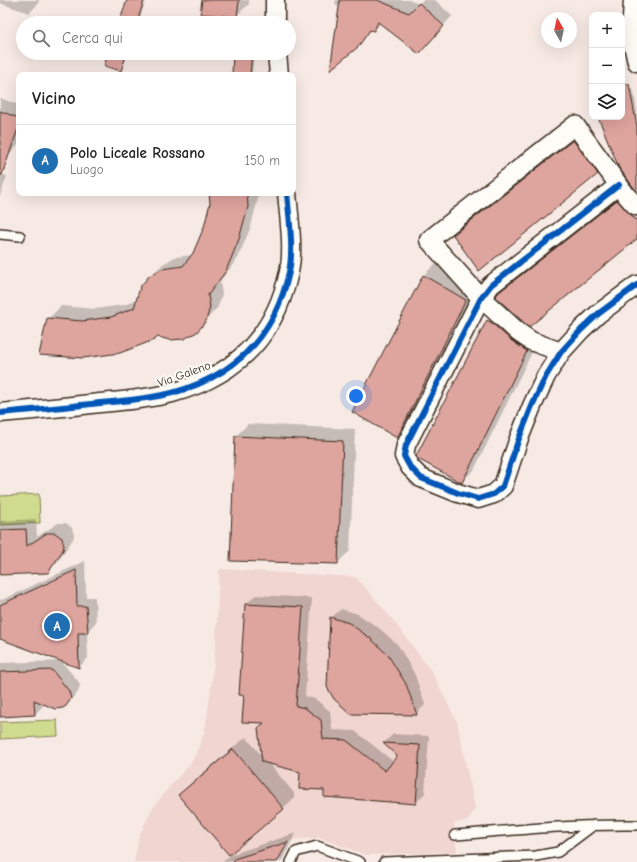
<!DOCTYPE html>
<html lang="it">
<meta charset="utf-8">
<style>
body{margin:0;font-family:"Comic Neue",sans-serif;background:#f6f6f6;color:#222}
.controls{position:absolute;right:12px;top:12px;display:grid;overflow:hidden;border-radius:8px;box-shadow:0 4px 16px #0002}
.controls button{width:36px;height:36px;display:grid;place-items:center;padding:0;border:0;border-bottom:1px solid #e0e0e0;background:#fff;color:#222;font:20px sans-serif}
.compass{position:absolute;left:541px;top:12px;width:36px;height:36px;border-radius:50%;background:#fff;box-shadow:0 4px 16px #0002;rotate:351deg}
.you{position:absolute;left:356px;top:396px;width:14px;height:14px;margin:-10px;border:3px solid #fff;border-radius:50%;background:#1a73e8;box-shadow:0 0 0 6px #1a73e833}
.badge{display:grid;place-items:center;width:26px;height:26px;border-radius:50%;background:#1f6fb2;color:#fff;font-size:13px;font-weight:700}
.pin{position:absolute;translate:-50% -50%;border:2px solid #fff;box-shadow:0 1px 4px #0006}
.list{margin:0;padding:0;list-style:none}
h2{display:flex;justify-content:space-between;align-items:center;height:52px;margin:0;padding:0 16px;font-size:17px}
h2 small{font-size:13px;font-weight:400;color:#767676}
.list li{display:grid;grid-template-columns:26px 1fr auto;gap:12px;align-items:center;box-sizing:border-box;height:72px;padding:0 16px;border-top:1px solid #e0e0e0}
.list b{display:block;font-size:15px;white-space:nowrap}
.list p{margin:0;font-size:13px;white-space:nowrap;color:#767676}
.list em{font-size:13px;font-style:normal;color:#767676}
.icon{flex:none;width:22px;height:22px;fill:none;stroke:currentColor;stroke-width:2;stroke-linecap:round;stroke-linejoin:round}
.map{position:relative;flex:none;width:637px;height:862px;overflow:hidden}
.search{position:absolute;background:#fff;box-shadow:0 4px 16px #0002;left:16px;top:16px;width:280px;height:44px;display:flex;align-items:center;gap:10px;box-sizing:border-box;padding:0 14px;border-radius:22px;color:#767676;font-size:15px}
.panel{position:absolute;background:#fff;box-shadow:0 4px 16px #0002;left:16px;top:72px;width:280px;height:124px;border-radius:8px}
.map>svg:first-child{display:block}
.built{fill:#f0d5d0}
.green{fill:#cfdb8e;stroke:#858256}
.shadow{fill:#0003}
.building{fill:#dea49e;stroke:#3b2a1e}
.lines{fill:none;stroke-linecap:round;stroke-linejoin:round}
.service-casing{stroke:#3b2a1e;stroke-width:12}
.minor-casing{stroke:#3b2a1e;stroke-width:21}
.service{stroke:#fdfcf7;stroke-width:9}
.minor{stroke:#fdfcf7;stroke-width:18}
.cycleway-casing{stroke:#fdfcf7;stroke-width:8}
.cycleway{stroke:#0057b8;stroke-width:6}
.labels{text-anchor:middle;dominant-baseline:central;stroke-width:4;stroke-linejoin:round;paint-order:stroke}
.street-label{font-size:12px;fill:#3b2a1e;stroke:#fdfcf7}
</style>
<div class="map">
<svg width="637" height="862" viewBox="0 0 637 862">
<rect width="100%" height="100%" fill="#f7eae5"/>
<filter id="ink" filterUnits="userSpaceOnUse"><feTurbulence type="fractalNoise" baseFrequency=".025" numOctaves="2"/><feDisplacementMap in="SourceGraphic" scale="8" xChannelSelector="R" yChannelSelector="G"/><feConvolveMatrix kernelMatrix="1 2 1 2 8 2 1 2 1" color-interpolation-filters="sRGB"/></filter>
<g filter="url(#ink)">
<!-- built -->
<path class="built" d="M219,569L356,577L392,619L432,672L457,722L475,808L468,821L454,823L457,852L366,855L320,838L297,839L225,862H134L139,836L152,809L168,788L191,763L199,747L205,730L210,695L216,643Z"/>
<!-- green -->
<path class="green" d="M39,494L40,523L0,525V496Z
M57,720L58,736L0,739V722Z"/>
<!-- shadow -->
<path class="shadow" d="M0,0H39L38,4L29,13L0,3Z
M128,0H146L138,23H120Z
M203,0H249V4L236,16Z
M336,0H409L419,4L423,0H435L452,16L428,43L381,23L374,30L372,29L357,46L340,7L335,4Z
M110,53H128L123,67L120,70Z
M234,53H254L252,75H233Z
M633,88L637,111V190L600,117H622V89Z
M0,98L19,105V142L18,145L9,155L0,152Z
M586,129L610,161L597,174L454,235L466,222Z
M0,174L7,176L0,197Z
M629,189L637,197V238L499,294L511,281Z
M210,193L259,194L251,226L238,258L220,281L222,294L218,307L196,331L158,336L48,319L61,306L95,309L124,305L138,299L150,276L163,264L175,257L193,255L205,227L211,204Z
M436,263L478,287L410,425L397,437L353,412L424,275Z
M500,308L539,338L474,470L461,482L417,456L488,321Z
M248,424L355,429L350,551L337,563L236,436Z
M36,519L37,537L58,523H66L72,528L74,535L73,539L58,561L47,572L0,574V521Z
M85,561L86,597H95L96,622L87,632L88,658L79,667L61,661L78,681L80,685L78,692L69,702L44,703V705L35,714L0,716V663L61,661L0,638V599L2,600Z
M256,595L312,598L305,696L315,699L330,711L332,730L355,731L394,762L399,756L384,743L393,734L429,736L425,793L416,803L326,789L301,771L268,762L294,793V798L281,810L179,795L191,783L246,737L262,756L265,722L245,694L246,604Z
M341,609L358,614L379,628L398,645L415,675L425,705L416,714L331,618Z
M296,833L281,862H223L230,855Z"/>
<!-- building -->
<path class="building" d="M127,0H144L137,23H119Z
M202,0H239L237,17L200,14Z
M340,0H377L409,13L419,3L444,26L419,54L378,22L374,31L370,30L358,47L330,70Z
M108,53H127L121,71L104,66Z
M233,53H252L250,75H232Z
M622,84H629L637,127V192L619,168L598,117H622Z
M0,111L19,118V126L2,175H0Z
M573,140L598,174L479,271L453,235Z
M209,193H247L248,207L239,239L226,271L208,295L210,307L206,321L197,332L184,339L170,340L158,337L154,340L120,353L83,358L39,355L47,318L82,321L111,317L134,308L140,287L149,276L162,269L183,266L193,253L204,227L210,203Z
M617,200L637,221V239L529,327L501,302L496,296L498,293Z
M423,275L466,300L397,438L352,412Z
M487,320L493,324L512,341L527,351L462,483L418,459L416,456Z
M235,436L343,441L338,564L230,561Z
M26,529L27,546L47,533H55L62,538L64,546L63,550L48,573L0,575V530Z
M76,570L77,606H86L88,633H78L79,668L0,639V605Z
M245,604L303,607L296,706L305,708L321,720L323,739L346,740L385,771L397,756L383,743L420,745L416,804L324,797V790L299,789L300,772L262,762L258,728L264,723L242,722L244,695H239Z
M330,617L349,623L370,638L388,655L406,684L417,715L351,714L334,699L327,687Z
M52,670L69,691L71,699L66,706L63,708L55,709L34,700L35,715L0,717V672Z
M233,749L284,809L229,855L178,795Z
M288,842L277,862H234V859Z"/>
<g class="lines">
<!-- service casing -->
<g class="service-casing">
<path id="service" d="M0,234L20,236
M455,835C516,830 576,824 637,825
M291,862L296,852L317,846L360,862
M384,862L536,856L558,852L594,825"/>
</g>
<!-- minor casing -->
<g class="minor-casing">
<path id="minor" d="M275,0V23
M633,0L631,37L637,62
M277,53L279,75
M619,185L491,285L481,298L406,445L404,456L410,467L421,478L458,493L478,499L494,494L503,486L518,441L532,406L546,376L561,352L581,330L598,314L637,285
M561,352L531,341L518,332L481,298L429,240L575,125L626,195L635,205L637,206
M0,413C33,410 66,407 100,403C124,401 148,399 172,393C235,376 275,336 289,272C294,249 289,217 287,193"/>
</g>
<!-- service -->
<use href="#service" class="service"/>
<!-- minor -->
<use href="#minor" class="minor"/>
<!-- cycleway casing -->
<g class="cycleway-casing">
<path id="cycleway" d="M619,185L491,285L481,298L406,445L404,456L410,467L421,478L458,493L478,499L494,494L503,486L518,441L532,406L546,376L561,352L581,330L598,314L637,285
M0,413C33,410 66,407 100,403C124,401 148,399 172,393C235,376 275,336 289,272C294,249 289,217 287,193"/>
</g>
<!-- cycleway -->
<use href="#cycleway" class="cycleway"/>
</g>
</g>
<g class="labels">
<!-- street labels -->
<g class="street-label">
<text transform="translate(184 374) rotate(-20)">Via Galeno</text>
</g>
</g>
</svg>
<div class="controls">
<button>+</button>
<button>−</button>
<button><svg class="icon" aria-label="layers" viewBox="0 0 24 24"><path d="M12 4l9 5-9 5-9-5zM3 14l9 5 9-5"/></svg></button>
</div>
<svg class="compass" viewBox="-18 -18 36 36"><path d="M0-13l5 13h-10z" fill="#e53935"/><path d="M0 13l5-13h-10z" fill="#767676"/></svg>
<div class="you"></div>
<div class="pin badge" style="left:57px;top:626px">A</div>
<div class="search"><svg class="icon" aria-label="search" viewBox="0 0 24 24"><circle cx="10" cy="10" r="6"/><path d="M15 15l6 6"/></svg>Cerca qui</div>
<section class="panel">
<h2>Vicino<small></small></h2>
<ul class="list">
<li><span class="badge">A</span><div><b>Polo Liceale Rossano</b><p>Luogo</p></div><em>150 m</em></li>
</ul>
</section>
</div>
